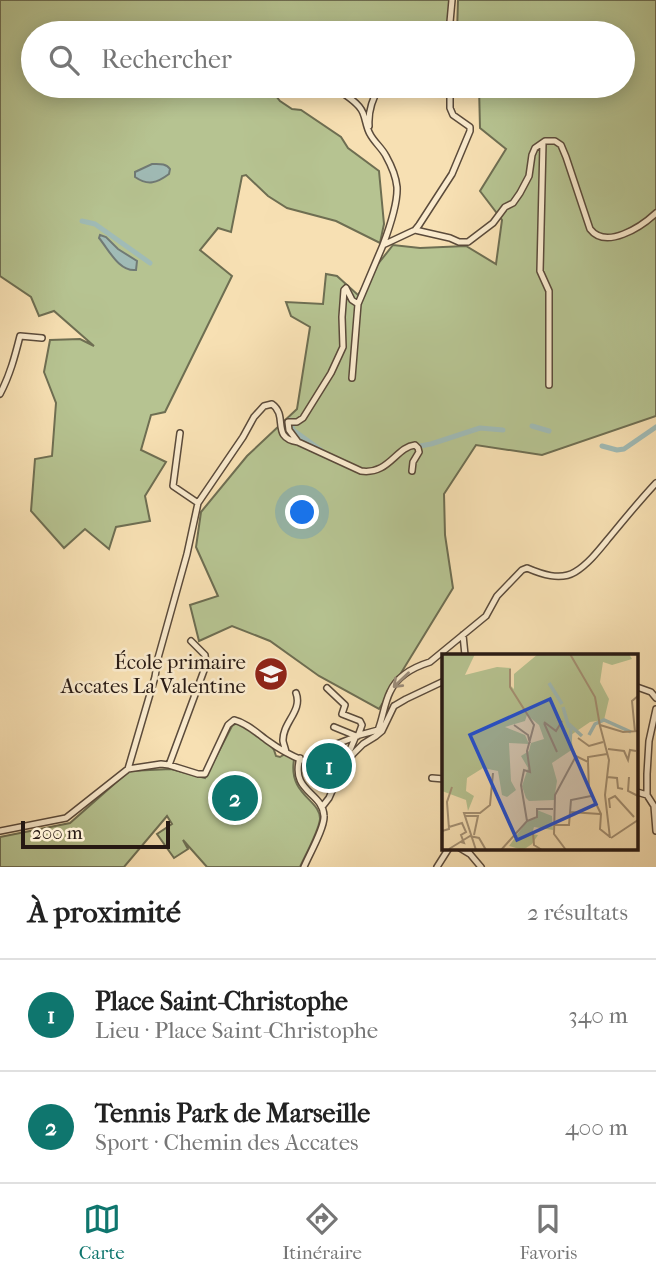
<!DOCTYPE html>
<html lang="fr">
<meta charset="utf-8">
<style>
body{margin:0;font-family:"IM FELL French Canon",serif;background:#f2f2f2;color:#222}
.scale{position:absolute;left:21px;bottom:18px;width:149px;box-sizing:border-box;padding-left:7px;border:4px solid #271913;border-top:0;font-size:19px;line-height:24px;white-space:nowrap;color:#271913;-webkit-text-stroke:5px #faebce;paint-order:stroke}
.you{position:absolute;left:303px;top:513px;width:24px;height:24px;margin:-18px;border:5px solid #fff;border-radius:50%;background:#1a73e8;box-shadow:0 0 0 10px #1a73e833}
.badge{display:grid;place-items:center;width:46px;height:46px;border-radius:50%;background:#0f766e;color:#fff;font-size:23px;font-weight:700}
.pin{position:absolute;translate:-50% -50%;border:4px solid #fff;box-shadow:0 2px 7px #0006}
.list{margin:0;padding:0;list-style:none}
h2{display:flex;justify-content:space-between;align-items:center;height:91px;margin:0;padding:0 28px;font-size:30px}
h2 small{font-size:23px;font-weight:400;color:#767676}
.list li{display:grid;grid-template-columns:46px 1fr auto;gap:21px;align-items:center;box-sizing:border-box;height:112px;padding:0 28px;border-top:2px solid #e0e0e0}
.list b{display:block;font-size:26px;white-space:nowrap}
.list p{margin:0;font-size:23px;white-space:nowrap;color:#767676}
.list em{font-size:23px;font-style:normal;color:#767676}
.icon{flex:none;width:38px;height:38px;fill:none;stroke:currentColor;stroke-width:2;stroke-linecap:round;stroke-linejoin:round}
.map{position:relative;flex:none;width:656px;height:867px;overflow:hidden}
.search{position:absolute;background:#fff;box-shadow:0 4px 18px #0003;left:21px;right:21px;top:21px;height:77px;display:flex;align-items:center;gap:18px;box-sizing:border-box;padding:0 24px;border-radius:38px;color:#767676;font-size:26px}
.sheet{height:315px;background:#fff}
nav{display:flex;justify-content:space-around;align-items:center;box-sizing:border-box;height:98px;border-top:2px solid #e0e0e0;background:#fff;font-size:19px;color:#767676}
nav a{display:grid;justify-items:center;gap:4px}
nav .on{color:#0f766e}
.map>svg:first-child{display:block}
.green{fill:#b6c391;stroke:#6e6e52;stroke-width:2}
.water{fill:#a0bbb6;stroke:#707a75;stroke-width:2}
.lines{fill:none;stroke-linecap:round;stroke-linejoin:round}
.canal{stroke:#a0bbb6;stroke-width:5}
.minor-casing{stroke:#5b4b3b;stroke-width:8}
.minor{stroke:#faebce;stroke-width:5}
.oneway{stroke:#9b8c7a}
.labels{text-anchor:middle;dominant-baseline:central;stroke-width:5;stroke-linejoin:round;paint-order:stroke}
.poi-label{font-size:21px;fill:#271913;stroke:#faebce;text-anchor:end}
.inset-river{fill:none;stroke:#a0bbb6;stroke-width:3.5}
.inset-road{fill:none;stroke:#a49073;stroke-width:2}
.view{fill:#1d4ed8;fill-opacity:0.15;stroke:#1d4ed8;stroke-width:3.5}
.inset-edge{fill:none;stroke:#271913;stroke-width:3.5}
</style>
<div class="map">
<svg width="656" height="867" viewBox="0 0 656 867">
<rect width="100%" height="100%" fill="#f7e0b3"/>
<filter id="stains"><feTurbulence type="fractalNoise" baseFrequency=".00286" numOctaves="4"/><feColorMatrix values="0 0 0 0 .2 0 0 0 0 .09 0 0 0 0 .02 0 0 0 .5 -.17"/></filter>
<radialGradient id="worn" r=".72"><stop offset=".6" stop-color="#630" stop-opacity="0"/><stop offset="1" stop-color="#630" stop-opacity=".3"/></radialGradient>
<!-- green -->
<path class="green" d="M0,0H450L449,33H33V86H268L280,101L292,109L301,110L341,137L348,148L379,171L384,224L380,243L336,221L287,208L268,196L246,175L242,176L231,232L218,228L200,250L232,276L165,412L151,415L141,450L166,462L145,496L150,521L116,527L109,549L85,529L64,548L31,511L35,459L52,456L56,403L44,372L50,340L80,339L94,346L54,311L39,316L31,297L0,276Z
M458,0H656V416L542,455L476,445L444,494L445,535L453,588L379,709L319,676L270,641L232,626L199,641L190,605L218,596L196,547L201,512L247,456L297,409L310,327L291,316L286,302L323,304L326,274L337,276L358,295L374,269L393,245L420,248L466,246L496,264L502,220L480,191L506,149L480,128L479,86H623V33H457Z
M237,723L246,727L271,746L274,750L276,756L280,757L285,754L290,756L294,760C288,795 321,800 320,819C319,830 305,856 300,867H207L183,840L188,849L174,858L157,834L172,824L167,816L124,867H0V837L70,823L129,771L171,769L205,778L232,726Z"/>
<!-- water -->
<path class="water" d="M152,164C159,164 166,163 170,169L169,174C157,183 148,186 135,177V172Z
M100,235L106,237L118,249L137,261L136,270C119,272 109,250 99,238Z"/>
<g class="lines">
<!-- canal -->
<path class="canal" d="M82,221L95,224L150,263
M290,420L293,430L322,451
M532,426L549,431
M420,446L431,444L480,428L503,430
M602,446L617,450L624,449L656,427"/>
<!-- minor casing -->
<g class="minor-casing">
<path id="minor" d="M449,33L452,0
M331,86C341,92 359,102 363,113C366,120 366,127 370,134C374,142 382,148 386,156C391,165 396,177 397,187C398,204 389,229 383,245
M369,126C368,111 372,99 380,86
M543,143L540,271L549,291V385
M415,230L450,238L459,242H468L493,223L505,207L513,203L520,193L529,176L532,155L535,148L545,141H555L561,145L566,157L590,229C606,250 641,227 656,213
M352,378L358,304
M0,394C10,375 15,356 20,336L42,338
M180,433L173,486L198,503
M298,442L361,471C389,475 396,447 415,445L418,448L419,452L413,462L412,471
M463,635L465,655
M637,687L651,692L656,698
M327,688L345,705L342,714L360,721L362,725L358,736
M394,706L406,699L444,681
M656,709L649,741L647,774V795L654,806L656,831
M334,727L356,736
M286,752C286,751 283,742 283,741C282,723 303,711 296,693
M300,758C290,792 323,792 324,816C325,827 309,855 304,867
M348,761L353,754L363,744L376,736L382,731L394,706
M315,763L325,756L329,747L355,737
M169,765L206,665L205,655L191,641
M128,769L155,677L158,658L187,554L198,503L243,437L254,417L264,406L272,404C289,416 270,438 298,442L289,430L288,422H297L303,418L331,373L343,347L342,317L344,290L346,288L352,300L358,304L383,245L415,230L419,225L452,174L470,131V127L453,115L450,108V86
M432,778L444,779
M637,792L647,795
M322,807L329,798L356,736L378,730C383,718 384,704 390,692C397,676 414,667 430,662L486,616L497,596L522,570L527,568C541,574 560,581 575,572C590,563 602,546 613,533C627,516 641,499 656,483
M0,831L66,818L128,769L161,764L169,765L198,774H205L228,725L234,720C247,723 258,734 268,741C287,755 318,770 342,768
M460,848L470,854L481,867
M437,867L449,848"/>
</g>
<!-- minor -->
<use href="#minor" class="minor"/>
</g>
<!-- one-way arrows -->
<defs><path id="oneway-shaft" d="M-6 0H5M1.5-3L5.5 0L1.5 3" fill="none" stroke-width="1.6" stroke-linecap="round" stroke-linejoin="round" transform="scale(1.75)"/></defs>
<use class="oneway" href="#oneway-shaft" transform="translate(401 680) rotate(136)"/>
<!-- icons -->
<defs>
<g id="school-disc" transform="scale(1.75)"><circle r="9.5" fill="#8f2418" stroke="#faebce"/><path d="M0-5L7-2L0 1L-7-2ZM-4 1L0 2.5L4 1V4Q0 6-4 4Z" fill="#fff"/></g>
</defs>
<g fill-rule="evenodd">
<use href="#school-disc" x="271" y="674"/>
</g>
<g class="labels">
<!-- poi labels -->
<g class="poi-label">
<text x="246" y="662">École primaire<tspan x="246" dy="24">Accates La Valentine</tspan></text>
</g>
</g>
<!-- overview -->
<g transform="translate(442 654)">
<rect width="196" height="196" fill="#f7e0b3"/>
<path d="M0,0H33L23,21L55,13L69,14L67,30L72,35V20L96,0H187L190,5L170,11L161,8L158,28L167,45L162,66L148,68L129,81L131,95L110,109L115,127L112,146L87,147L84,144L80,132L86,114L79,102L87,97L89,89L102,85L97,71L85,61L83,67L63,73L83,81L87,90L67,89L69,127L74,136L65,143L60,141L56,117L41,114L25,124L24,137L32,142L26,157L24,146L0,137ZM95,156L110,162L111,176L92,173L90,180L96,181L90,190L81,196L67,192L85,167L95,164Z" fill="#b6c391"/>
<path class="inset-river" d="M107,29L120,50M121,53L127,74M147,81L153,70L162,66L189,78M128,89L129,72L140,82"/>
<path class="inset-road" d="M128,0L153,43L158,72M68,15V33L92,71L85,97L88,118L82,116L79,131L85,167M102,68L114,77L120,67M157,68L167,106L163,141L168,184M102,69L115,98M72,71L86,81L88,89M158,71L181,78L196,77M193,78L190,47L196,42M136,84L147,92L161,88M166,95L182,97L186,106L188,96L194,97M146,108L147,135L159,160L158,175L168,183M165,123L175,124L176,134L181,135M187,123L186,137L196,142M168,154L167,145L173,142L192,163M128,158L158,160M23,162H36L32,181M112,171H127L129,146L149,142M7,173L20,169L24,178L19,181L22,189L19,188M0,177L7,175L5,148L10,133M91,179L92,191L100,196M169,184L196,166M7,195L28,182L37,184L44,196M34,196L22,159H38L48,151L51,119M59,196L85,167L95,163V155H111M124,196L112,180L113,141L134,102L146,108V103L165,100"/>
<path class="view" d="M108,45L154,150L75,186L28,81Z"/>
<rect width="196" height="196" class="inset-edge"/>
</g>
<rect width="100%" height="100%" filter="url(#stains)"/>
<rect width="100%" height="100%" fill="url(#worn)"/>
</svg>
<div class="scale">200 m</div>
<div class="you"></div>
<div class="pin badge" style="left:329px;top:766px">1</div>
<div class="pin badge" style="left:235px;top:798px">2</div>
<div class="search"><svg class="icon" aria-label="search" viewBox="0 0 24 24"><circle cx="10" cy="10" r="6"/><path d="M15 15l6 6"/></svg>Rechercher</div>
</div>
<section class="sheet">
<h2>À proximité<small>2 résultats</small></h2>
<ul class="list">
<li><span class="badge">1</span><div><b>Place Saint-Christophe</b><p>Lieu · Place Saint-Christophe</p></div><em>340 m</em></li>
<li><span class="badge">2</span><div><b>Tennis Park de Marseille</b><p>Sport · Chemin des Accates</p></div><em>400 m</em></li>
</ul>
</section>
<nav>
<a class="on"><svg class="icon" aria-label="map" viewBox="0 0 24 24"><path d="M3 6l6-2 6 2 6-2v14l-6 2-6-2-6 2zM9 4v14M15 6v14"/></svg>Carte</a>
<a><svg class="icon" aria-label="directions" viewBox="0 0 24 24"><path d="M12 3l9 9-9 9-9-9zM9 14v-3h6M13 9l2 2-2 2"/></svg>Itinéraire</a>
<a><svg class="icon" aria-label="saved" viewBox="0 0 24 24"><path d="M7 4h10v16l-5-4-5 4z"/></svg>Favoris</a>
</nav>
